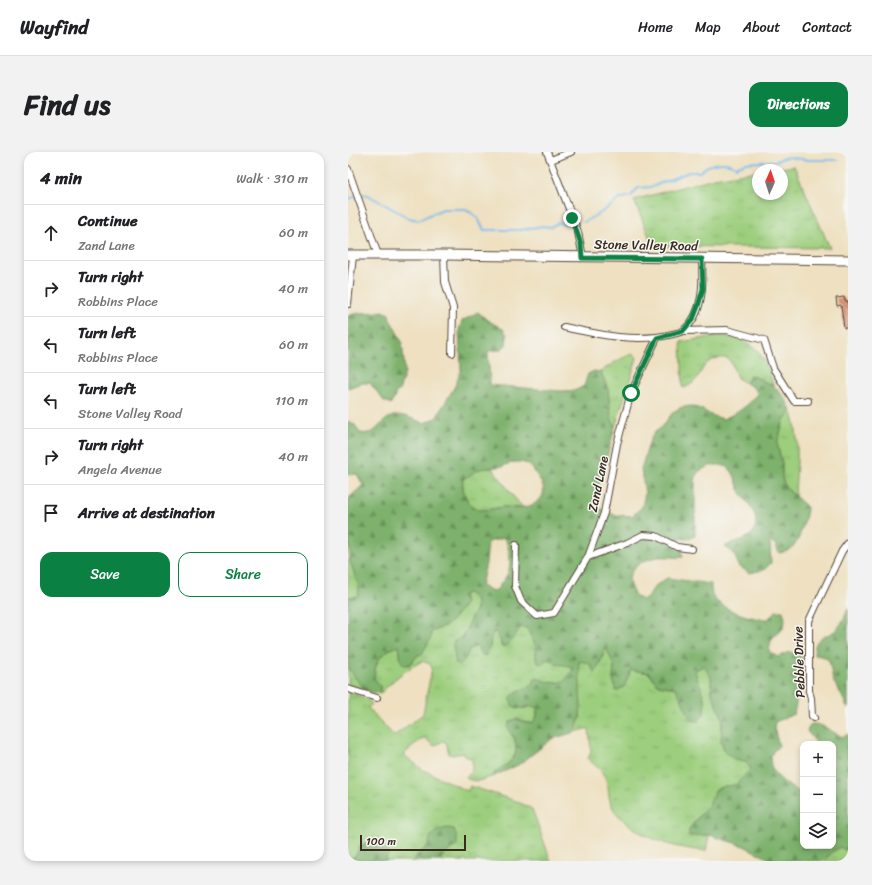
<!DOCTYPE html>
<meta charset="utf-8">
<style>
body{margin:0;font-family:Sriracha,sans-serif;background:#f2f2f2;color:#202124}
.controls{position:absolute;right:12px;bottom:12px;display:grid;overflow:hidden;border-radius:8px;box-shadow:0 2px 6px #0003}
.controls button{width:36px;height:36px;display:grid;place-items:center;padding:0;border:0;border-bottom:1px solid #e0e0e0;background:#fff;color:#202124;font:20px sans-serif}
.compass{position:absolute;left:404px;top:12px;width:36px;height:36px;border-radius:50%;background:#fff;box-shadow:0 2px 6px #0003;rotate:3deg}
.scale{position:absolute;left:12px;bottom:10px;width:106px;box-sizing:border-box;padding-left:4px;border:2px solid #3b2a1e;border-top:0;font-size:11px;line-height:14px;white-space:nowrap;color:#3b2a1e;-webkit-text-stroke:3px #f6f6f2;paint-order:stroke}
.stop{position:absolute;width:12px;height:12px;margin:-9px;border:3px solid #0b8043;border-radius:50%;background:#fff}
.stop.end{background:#0b8043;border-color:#fff;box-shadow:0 1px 4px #0008}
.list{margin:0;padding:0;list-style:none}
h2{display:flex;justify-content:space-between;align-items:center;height:52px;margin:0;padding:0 16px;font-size:17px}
h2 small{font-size:13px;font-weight:400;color:#757577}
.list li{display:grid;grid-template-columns:26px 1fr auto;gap:12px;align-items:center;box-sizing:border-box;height:56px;padding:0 16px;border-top:1px solid #e0e0e0}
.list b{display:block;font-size:15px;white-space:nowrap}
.list p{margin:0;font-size:13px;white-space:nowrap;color:#757577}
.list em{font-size:13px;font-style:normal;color:#757577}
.actions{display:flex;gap:8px;padding:12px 16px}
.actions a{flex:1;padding:9px 0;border:1px solid #0b8043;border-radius:12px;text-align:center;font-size:14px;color:#0b8043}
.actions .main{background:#0b8043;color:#fff}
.icon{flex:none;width:22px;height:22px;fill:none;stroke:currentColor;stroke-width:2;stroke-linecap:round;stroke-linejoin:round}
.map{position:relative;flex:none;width:500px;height:709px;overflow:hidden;border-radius:12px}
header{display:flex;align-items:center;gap:24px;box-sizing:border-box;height:56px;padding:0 20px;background:#fff;border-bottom:1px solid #e0e0e0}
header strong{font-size:19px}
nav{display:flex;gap:22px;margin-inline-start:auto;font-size:14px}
.intro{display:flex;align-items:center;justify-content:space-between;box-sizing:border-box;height:96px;padding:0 24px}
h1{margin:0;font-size:28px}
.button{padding:10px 18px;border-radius:12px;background:#0b8043;color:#fff;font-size:14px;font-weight:700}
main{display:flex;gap:24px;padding:0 24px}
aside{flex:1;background:#fff;border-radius:12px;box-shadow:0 2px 6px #0003}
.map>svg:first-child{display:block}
.grass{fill:url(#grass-tufts);stroke:#6c7c4e}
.forest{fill:url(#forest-firs);stroke:#5c6e45;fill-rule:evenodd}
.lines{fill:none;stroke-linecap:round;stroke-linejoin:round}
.stream{stroke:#72baea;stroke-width:2}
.building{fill:url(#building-back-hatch)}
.street-casing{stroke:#564536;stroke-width:8}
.secondary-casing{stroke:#564536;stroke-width:11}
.street{stroke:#fff;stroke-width:6}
.secondary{stroke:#fff;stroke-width:9}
.route{stroke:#0b8043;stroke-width:5}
.labels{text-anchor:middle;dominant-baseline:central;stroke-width:3;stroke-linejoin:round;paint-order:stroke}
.street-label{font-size:13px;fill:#3b2a1e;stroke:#f6f6f2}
</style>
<header>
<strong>Wayfind</strong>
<nav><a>Home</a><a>Map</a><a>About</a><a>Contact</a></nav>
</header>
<div class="intro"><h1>Find us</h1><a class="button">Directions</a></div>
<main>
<aside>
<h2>4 min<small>Walk · 310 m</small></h2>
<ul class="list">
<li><svg class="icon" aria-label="ahead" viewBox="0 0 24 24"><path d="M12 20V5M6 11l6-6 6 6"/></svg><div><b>Continue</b><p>Zand Lane</p></div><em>60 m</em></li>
<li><svg class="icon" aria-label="right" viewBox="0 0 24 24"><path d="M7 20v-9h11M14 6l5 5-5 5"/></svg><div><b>Turn right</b><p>Robbins Place</p></div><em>40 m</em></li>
<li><svg class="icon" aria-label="left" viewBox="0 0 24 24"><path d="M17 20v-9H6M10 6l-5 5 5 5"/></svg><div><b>Turn left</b><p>Robbins Place</p></div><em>60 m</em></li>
<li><svg class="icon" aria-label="left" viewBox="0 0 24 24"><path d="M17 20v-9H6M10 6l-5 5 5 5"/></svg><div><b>Turn left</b><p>Stone Valley Road</p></div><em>110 m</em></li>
<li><svg class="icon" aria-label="right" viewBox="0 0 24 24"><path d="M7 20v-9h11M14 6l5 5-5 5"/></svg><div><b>Turn right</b><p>Angela Avenue</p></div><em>40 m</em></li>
<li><svg class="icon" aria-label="arrive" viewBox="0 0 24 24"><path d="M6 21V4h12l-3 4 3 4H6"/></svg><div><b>Arrive at destination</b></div></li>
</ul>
<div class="actions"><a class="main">Save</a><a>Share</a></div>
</aside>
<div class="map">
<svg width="500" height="709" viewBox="0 0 500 709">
<defs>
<pattern id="grass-tufts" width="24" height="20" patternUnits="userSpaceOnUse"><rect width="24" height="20" fill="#9cce7d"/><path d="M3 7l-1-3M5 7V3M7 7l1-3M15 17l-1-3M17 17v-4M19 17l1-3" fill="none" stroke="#87b16c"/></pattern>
<pattern id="forest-firs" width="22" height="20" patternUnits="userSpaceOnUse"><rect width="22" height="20" fill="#7db16c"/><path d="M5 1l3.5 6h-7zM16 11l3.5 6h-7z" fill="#689058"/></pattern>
<pattern id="building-back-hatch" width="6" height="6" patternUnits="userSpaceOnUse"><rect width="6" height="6" fill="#db947a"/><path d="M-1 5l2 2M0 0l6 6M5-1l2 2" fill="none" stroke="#b37963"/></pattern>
</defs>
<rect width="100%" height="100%" fill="#f6f6f2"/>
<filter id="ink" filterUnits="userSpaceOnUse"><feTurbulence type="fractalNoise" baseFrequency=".025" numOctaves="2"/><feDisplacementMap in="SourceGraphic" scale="8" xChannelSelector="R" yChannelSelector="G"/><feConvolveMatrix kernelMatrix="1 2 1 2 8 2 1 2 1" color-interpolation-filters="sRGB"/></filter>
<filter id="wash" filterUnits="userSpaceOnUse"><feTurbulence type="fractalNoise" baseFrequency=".012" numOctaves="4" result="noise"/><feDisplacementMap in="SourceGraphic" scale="16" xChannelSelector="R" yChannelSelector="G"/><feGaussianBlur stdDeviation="0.9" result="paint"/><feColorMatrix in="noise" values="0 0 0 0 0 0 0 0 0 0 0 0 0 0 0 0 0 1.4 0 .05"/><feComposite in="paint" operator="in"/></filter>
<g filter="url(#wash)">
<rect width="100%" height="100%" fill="#eee0c0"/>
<!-- grass -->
<path class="grass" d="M446,14L482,96L305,94L286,48L366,26L410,19V42H434V18H420Z
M369,184C404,185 417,200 425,233C417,231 411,226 403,223L398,231L389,226L384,212L380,206C348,203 358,230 335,236L333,190Z
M286,202L289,206L267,275L263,265L260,238L253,220C260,214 277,203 286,202Z
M443,259C453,281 448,320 447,344L437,335L434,325V311L429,292L436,267Z
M132,316H144C155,329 163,344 175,355C169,356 163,355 156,355C149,355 141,358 134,358C121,358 113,338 115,327Z
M0,385L3,399L2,409L11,435L10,445H0Z
M119,441L126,445C128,449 129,454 128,458C127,461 124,463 123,466C119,475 117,482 110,488L118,506L122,497L130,493L133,502L142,495L143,484L148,479L152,487L153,495L173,475L179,476L188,494V507L204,508L222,514L225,516C217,537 205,531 188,526L184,533L168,540L175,557L184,554L189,555V564L185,571H179L168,567L163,582C173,594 168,607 155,615C151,618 148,619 146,624C135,627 129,632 118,626C124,620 126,614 123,606L118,605L115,601L104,603L101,602L98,590L95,589L86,594L77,586C68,590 62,596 56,603L75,618L120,639L122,634L168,649L184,657L203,709H91L103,697L81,693C76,698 68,703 65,709H37L39,707L31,696L18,691L13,693L8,703L0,709V540L17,546L24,552L20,556L46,584L75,562L84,516L82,512L74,509C54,520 47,526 32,542V534L26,526C27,521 27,513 30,509C33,502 44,495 51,494L53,509H65C73,500 83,492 83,480C89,477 95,476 100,472C107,467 111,458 117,452L115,442Z
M258,496L266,513L265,528L276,535L283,518L301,521L310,533L328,536L334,548L357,549L346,519L356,513L363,525L364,541L375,567L373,579L386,607L398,609L403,617L387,633L378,634L368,637L361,653L346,670L341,683H361L358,699C329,696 306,691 283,674C275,668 267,662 263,652C260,644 261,635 258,628C255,619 247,613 240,607L243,599L241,576L227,580L232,566L231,509L241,511L247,521L252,511Z
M0,516L11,529L15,537L22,540L0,533Z
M492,695L500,700V709H476L484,700Z"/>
<!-- forest -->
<path class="forest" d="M35,159L41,162L42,167L54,190L57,220L51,239L48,240L46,247L43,252L36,249L22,231H14L0,236V164C11,159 24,162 35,159Z
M130,160L139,168L155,177L159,183L158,193L152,198L140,199L142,233L213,239L228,238L236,234L240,222L246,219L253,220L260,238L263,265L267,275L254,324L248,339L247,355L267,363L284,364L294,355L297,341L293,317L302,288L307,280L314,275L325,260L334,255L343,254L353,257L363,263L375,267C389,261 401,254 410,241L405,235L398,231L402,223C411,226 417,231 425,233L437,246L443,259L436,268L429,292L434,311V325L437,335L459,355C459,362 457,366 455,373C450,388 449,398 431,401L427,392L422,389L423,411L416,418L401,421L391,414L385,400L377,395C386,388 403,389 407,376C408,373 408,366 407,364C404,354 395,346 391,337C388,331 387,320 380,316C369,309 357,315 349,321L347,329V384L339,387L330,386L335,405C326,406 318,404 310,405C296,407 277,417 282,433C285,442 287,445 296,448L299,446L307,434L319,426L363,432C363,435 363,439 364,442C369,457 405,468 420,467L428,459H435C438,467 438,475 431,481C429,483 426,483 424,487C422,490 422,495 421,500L430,505L442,500L451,502L455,508L450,516L448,526V553L446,562L427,570L426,576L431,594C428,596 424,600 423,604C418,621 443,636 455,642V694H485V592H469L459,579L463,572C475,571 483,580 495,585L500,582V700L492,695L484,700L476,709H425L396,694L361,683L341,684V677L361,653L368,637L378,634L387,633L403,617L398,609L386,607L377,600L373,588L375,567L364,541L363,525L356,513L347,519L357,549L356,562L350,569L343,568L328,536L310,533L301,521L283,518L276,535L268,539L265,528L266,513L258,496L247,521L241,511L231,509L233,555L232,566L227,580L204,587L172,612L146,624L147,620L161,611L168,602L167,587L160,576L162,569L168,567L179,571H185L189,564V555L184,554L169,557L164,553L162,546L168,540L184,533L188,526C204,532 218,536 225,516L222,514L207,512L204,508L198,507L194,512L190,511L188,507V494L179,476L173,475L160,493L154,495L152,487L147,479L143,484L142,495L137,504L133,502L129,494L122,497L118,506L112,513L108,512L105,494L106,489L110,488L114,484L120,475L123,465L128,458V450L126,445L119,441L115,443L117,452C111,458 107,467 100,472C95,476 89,477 83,480V486L74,502L70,503L61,513H56L53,509L51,494C44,495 33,502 30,509C27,513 27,521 26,526L32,534V542C13,539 12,530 0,516V445L10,444L11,435L2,409L3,399L0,385V347L15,333L9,322L0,323V269L7,273L12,281C31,284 30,269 45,264C55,261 66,268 76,271L88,266L107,234L113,218L111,178L114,169ZM166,310C177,310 182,311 188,322C191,326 194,331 195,335C199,350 178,357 167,356C164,356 161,355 158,355C150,355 141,359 133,358C120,357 113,338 115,327L132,317L155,314ZM156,386C162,394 164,414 159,423C156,428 152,432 150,437L145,439L133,434L138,411L140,390Z
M500,457V557L491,538L485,529L481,508L473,504L466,503C467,481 477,488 489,477C494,472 497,464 500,457Z
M99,676L106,677L109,686V694L103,697L91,709H65C68,702 76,700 80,693C83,688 81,684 87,680C90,678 95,677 99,676Z
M18,691L41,700L37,709H0L8,703L13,693Z"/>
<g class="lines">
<!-- stream -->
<path class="stream" d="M0,47L18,42L61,66L70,68L95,57H118L129,65L136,78H173L194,74L202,75L210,71L216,72
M236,70L254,60L272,47L283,44L290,36L303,35L341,20H352C360,11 377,8 388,15L397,11L427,9L439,5L460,8H491"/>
</g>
<g id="blocks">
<!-- building -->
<path class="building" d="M496,145L497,149H500V176H496L493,153L489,154L488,146Z"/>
</g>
</g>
<g filter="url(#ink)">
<use href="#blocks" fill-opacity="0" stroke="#564536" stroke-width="1"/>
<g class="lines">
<!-- street casing -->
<g class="street-casing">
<path id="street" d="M199,0L230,80L235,105
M203,8L223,0
M0,17L30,103
M96,103L97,130L105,156L104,201
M0,152L5,104
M216,175C251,183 289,191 325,182C328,181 333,181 336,178C356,161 355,131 354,107
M335,179L379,178L416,188L425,216L446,249H460
M168,393L167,434L173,449L189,464L206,461L240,405L256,361L269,292L283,241L309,186
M240,405L279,391L295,383L308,384L329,395L344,397
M0,537L29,546
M466,566L464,564L463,546L461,539V469L494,399L500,391"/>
</g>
<!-- secondary casing -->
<g class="secondary-casing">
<path id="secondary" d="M0,103H96L500,108"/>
</g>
<!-- street -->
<use href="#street" class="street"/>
<!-- secondary -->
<use href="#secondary" class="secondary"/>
</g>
</g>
<g class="lines" filter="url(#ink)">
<!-- route -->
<path class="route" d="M224,66L233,92L234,106L354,107L355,137L350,154L345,167L335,179L309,186L283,241"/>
</g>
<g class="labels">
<!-- street labels -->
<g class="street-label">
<text transform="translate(298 93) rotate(1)">Stone Valley Road</text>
<text transform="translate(250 332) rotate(-78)">Zand Lane</text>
<text transform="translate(451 510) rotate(-92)">Pebble Drive</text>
</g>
</g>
</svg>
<div class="controls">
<button>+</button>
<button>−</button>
<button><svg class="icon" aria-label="layers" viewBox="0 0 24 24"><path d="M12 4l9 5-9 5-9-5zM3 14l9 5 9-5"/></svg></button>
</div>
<svg class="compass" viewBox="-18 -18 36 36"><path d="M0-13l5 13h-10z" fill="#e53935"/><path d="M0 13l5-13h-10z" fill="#757577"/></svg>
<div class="scale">100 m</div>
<div class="stop" style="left:283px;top:241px"></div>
<div class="stop end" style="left:224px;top:66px"></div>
</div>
</main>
